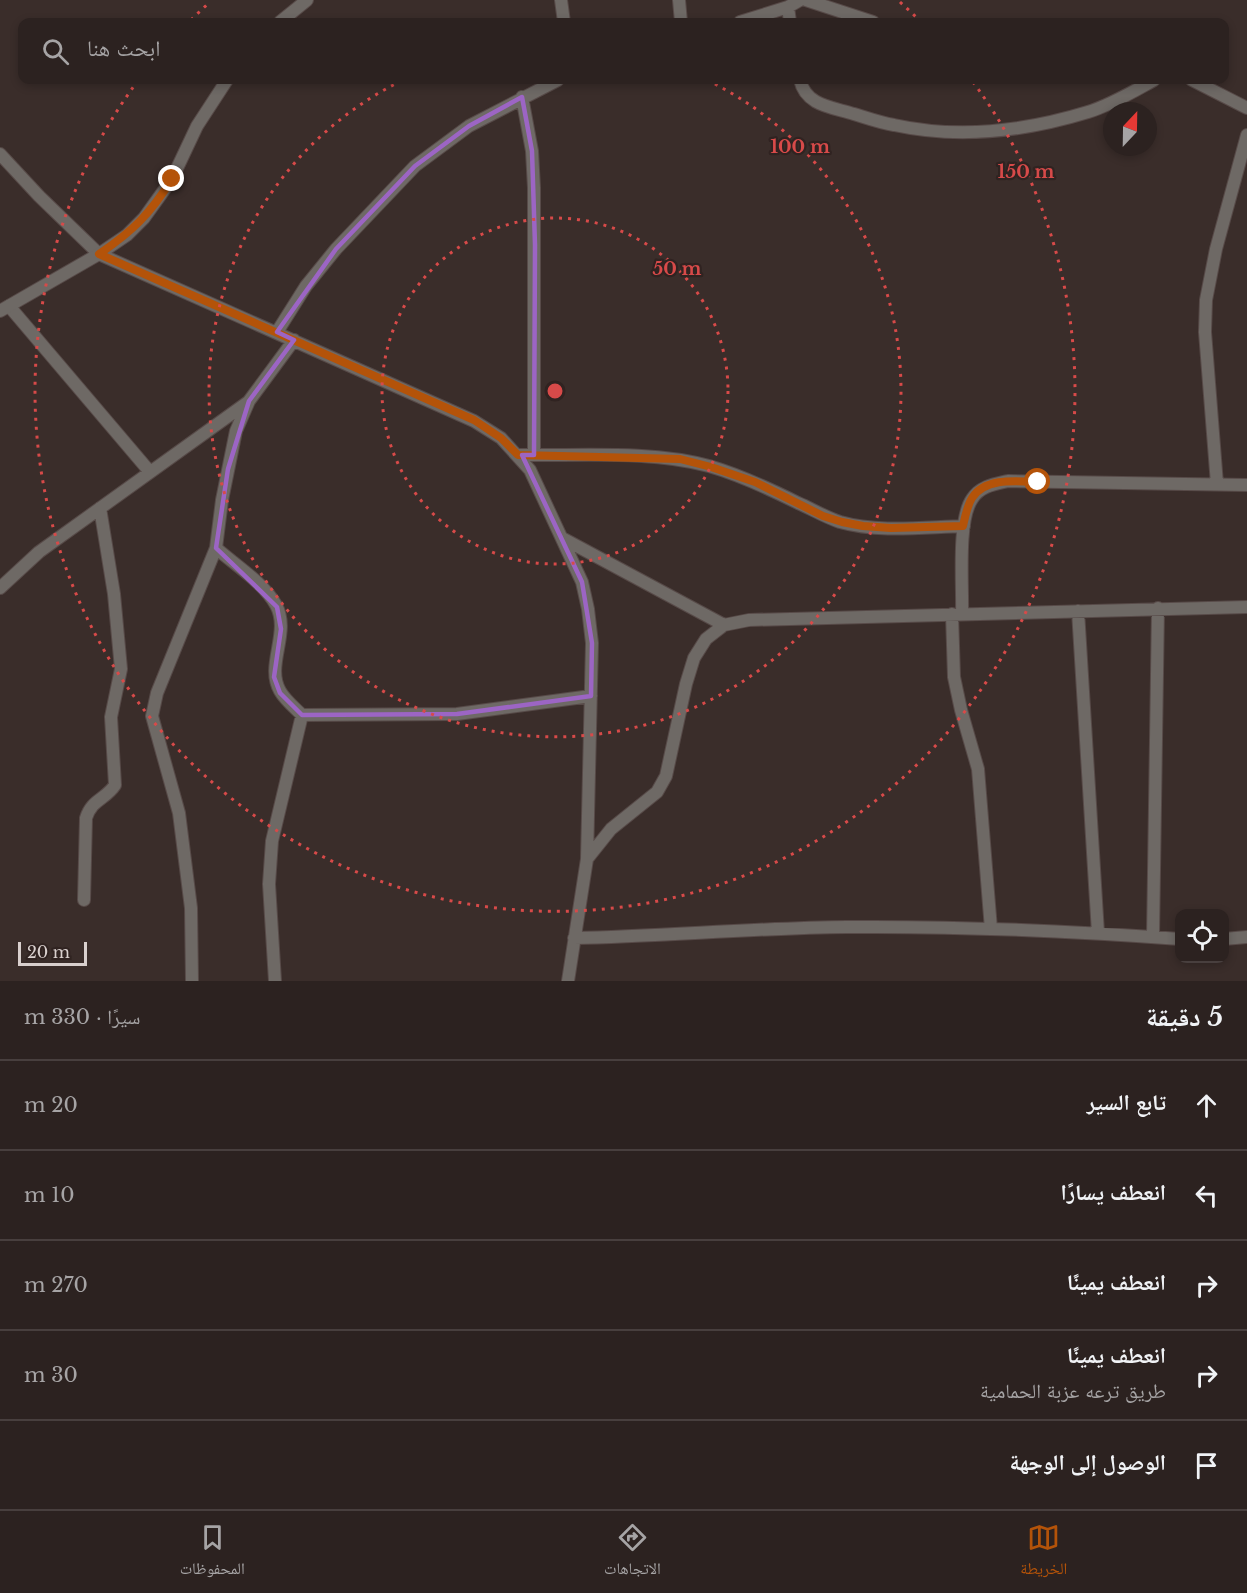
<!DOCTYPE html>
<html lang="ar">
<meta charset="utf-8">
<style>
body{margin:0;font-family:"Libre Baskerville","Noto Naskh Arabic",serif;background:#382f2d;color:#f1f3f6;direction:rtl}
.controls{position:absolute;right:18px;bottom:18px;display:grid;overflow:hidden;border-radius:12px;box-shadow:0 3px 9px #0003}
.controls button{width:54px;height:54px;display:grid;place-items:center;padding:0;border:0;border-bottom:2px solid #483f3e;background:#2c2220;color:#f1f3f6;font:30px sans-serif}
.compass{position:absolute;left:1103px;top:102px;width:54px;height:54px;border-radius:50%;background:#2c2220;box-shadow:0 3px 9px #0003;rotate:22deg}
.scale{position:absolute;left:18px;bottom:15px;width:69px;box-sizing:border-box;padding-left:6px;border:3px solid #d9d0ce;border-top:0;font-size:16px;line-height:21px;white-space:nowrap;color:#d9d0ce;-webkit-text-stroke:4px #302321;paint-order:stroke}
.stop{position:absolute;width:18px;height:18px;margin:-14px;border:4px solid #b45309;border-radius:50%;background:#fff}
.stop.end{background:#b45309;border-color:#fff;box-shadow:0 2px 6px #0008}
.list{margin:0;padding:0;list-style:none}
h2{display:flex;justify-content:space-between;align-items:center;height:78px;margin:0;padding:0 24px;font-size:26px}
h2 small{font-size:20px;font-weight:400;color:#a6a4a5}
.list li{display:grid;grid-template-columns:39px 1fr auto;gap:18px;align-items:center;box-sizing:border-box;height:90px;padding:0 24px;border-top:2px solid #483f3e}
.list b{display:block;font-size:22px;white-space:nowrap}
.list p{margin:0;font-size:20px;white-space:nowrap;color:#a6a4a5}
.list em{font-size:20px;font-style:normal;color:#a6a4a5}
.icon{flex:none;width:33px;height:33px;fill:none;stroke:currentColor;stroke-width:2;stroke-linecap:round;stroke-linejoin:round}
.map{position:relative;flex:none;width:1247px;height:981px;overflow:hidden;direction:ltr}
.search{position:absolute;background:#2c2220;box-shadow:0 3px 9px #0003;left:18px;right:18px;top:18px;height:66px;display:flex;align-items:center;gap:15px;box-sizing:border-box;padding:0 21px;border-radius:12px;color:#a6a4a5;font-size:22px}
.sheet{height:528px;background:#2c2220}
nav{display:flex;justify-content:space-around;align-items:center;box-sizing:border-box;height:84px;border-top:2px solid #483f3e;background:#2c2220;font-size:16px;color:#a6a4a5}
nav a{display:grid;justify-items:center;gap:3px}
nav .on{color:#b45309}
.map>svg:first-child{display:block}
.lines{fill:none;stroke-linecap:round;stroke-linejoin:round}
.minor-casing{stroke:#574a48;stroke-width:14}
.tertiary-casing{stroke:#574a48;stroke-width:14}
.minor{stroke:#6e6965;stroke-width:12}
.tertiary{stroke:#6e6965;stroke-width:12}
.route{stroke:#b45309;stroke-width:8}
.marked{fill:none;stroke:#9c65c4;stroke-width:4.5;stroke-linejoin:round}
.ring{fill:none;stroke:#d74a49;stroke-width:3;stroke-dasharray:3 6}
.centre{fill:#d74a49;stroke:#302321;stroke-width:3}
.ring-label{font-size:18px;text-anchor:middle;font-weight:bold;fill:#d74a49;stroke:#302321;stroke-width:4.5;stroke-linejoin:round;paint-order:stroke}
</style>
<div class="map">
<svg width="1247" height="981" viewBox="0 0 1247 981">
<rect width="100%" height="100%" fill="#3a2d2a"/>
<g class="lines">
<!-- minor casing -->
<g class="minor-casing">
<path id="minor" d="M561,0L564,22
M679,0L681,22
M806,0L873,22
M788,7L790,22
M740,22L788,7L800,0
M800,80C806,106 832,107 854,114C867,118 881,123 894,125C958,139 1026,131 1088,112C1111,105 1134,91 1154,80
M1192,80L1247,108
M522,97L532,151L534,188V455
M0,154L39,196L99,254L474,421L501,438L530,470L582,582L588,609L592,643L587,859
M9,306L150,472
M277,332L306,286L336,249L415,166L469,126L558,80
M518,455C579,456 651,450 709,466C740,475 770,489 798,503C812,509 825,517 840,522C879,533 924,527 964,526
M1217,484L1205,332L1206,300L1216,249L1247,135
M562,538L724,625
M216,548C235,565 263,582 276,605C291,633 265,665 280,691C285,700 295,708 302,715L457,714L591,696
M0,588L39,552L248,402
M1078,611L1098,933
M952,614L954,677L961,710L978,769L991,929
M962,614C963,586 957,521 972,499C980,486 995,484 1008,481L1247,485
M84,900L86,818C92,799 105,800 115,785L111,717L121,669L114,594L100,508
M1153,937L1158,608
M574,938C665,936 756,928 847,927C958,926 1069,931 1180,939
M1224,939L1247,937
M192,981L191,908L179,813L152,716L157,693L216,548L222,500L236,431L249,401L294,340
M275,981L269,884L272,841L302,715
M568,981L587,859L611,829L657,792L666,776L686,684L694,658L706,639L724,625L749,620L1247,607"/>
</g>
<!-- tertiary casing -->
<g class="tertiary-casing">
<path id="tertiary" d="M280,22L307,0
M0,311L99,254L127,235L144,218L172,179L197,126L227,80"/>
</g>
<!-- minor -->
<use href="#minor" class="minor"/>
<!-- tertiary -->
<use href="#tertiary" class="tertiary"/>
</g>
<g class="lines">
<!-- route -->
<path class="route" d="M172,179C150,214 133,231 99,254L474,420L501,438L518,455L680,459L711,467L755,482L823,516L842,522L863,526L891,528L963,526C965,517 967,506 972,498C985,477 1017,481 1038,482"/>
</g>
<!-- marked area -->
<path class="marked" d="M522,97L532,151L535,245L534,455H522L582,582L592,643L591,696L457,714L302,715L280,693L274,677L281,629L277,607L216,548L228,469L249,401L294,340L277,332L336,249L415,166L469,126Z"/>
<!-- distance rings -->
<g class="ring">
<circle cx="555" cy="391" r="173"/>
<path d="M707 80A346 346 0 1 1 403 80"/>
<path d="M191 20A520 520 0 0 1 210 2M900 2A520 520 0 0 1 919 20M973 82A520 520 0 1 1 137 82"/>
</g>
<circle cx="555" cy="391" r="9" class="centre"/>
<g class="ring-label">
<text x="800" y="153">100 m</text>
<text x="1026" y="178">150 m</text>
<text x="677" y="275">50 m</text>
</g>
</svg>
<div class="controls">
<button><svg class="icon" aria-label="locate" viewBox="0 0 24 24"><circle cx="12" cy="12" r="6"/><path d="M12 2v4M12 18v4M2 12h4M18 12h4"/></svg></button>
</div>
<svg class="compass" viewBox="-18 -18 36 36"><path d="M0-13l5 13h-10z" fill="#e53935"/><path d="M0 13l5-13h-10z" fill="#a6a4a5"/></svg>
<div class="scale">20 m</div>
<div class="stop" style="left:1038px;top:482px"></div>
<div class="stop end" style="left:172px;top:179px"></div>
<div class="search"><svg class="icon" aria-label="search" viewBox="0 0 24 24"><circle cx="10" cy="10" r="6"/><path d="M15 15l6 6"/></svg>ابحث هنا</div>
</div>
<section class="sheet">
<h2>5 دقيقة<small>سيرًا · 330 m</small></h2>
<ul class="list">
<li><svg class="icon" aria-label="ahead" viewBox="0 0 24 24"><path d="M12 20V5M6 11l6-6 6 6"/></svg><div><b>تابع السير</b></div><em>20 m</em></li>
<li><svg class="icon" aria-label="left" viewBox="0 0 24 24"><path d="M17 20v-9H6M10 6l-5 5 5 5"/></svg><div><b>انعطف يسارًا</b></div><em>10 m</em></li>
<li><svg class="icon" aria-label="right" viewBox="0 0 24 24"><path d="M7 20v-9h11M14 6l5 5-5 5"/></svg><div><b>انعطف يمينًا</b></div><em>270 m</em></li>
<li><svg class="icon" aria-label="right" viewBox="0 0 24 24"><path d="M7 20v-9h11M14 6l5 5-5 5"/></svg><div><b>انعطف يمينًا</b><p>طريق ترعه عزبة الحمامية</p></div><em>30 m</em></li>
<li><svg class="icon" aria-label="arrive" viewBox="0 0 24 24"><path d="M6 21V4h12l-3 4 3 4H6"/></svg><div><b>الوصول إلى الوجهة</b></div></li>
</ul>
</section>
<nav>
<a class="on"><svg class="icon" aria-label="map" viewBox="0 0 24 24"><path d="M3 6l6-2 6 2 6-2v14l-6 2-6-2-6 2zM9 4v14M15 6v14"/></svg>الخريطة</a>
<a><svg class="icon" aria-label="directions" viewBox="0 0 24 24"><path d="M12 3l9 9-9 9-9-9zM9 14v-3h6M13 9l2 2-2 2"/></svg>الاتجاهات</a>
<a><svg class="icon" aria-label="saved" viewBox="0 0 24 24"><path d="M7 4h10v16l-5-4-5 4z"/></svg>المحفوظات</a>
</nav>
